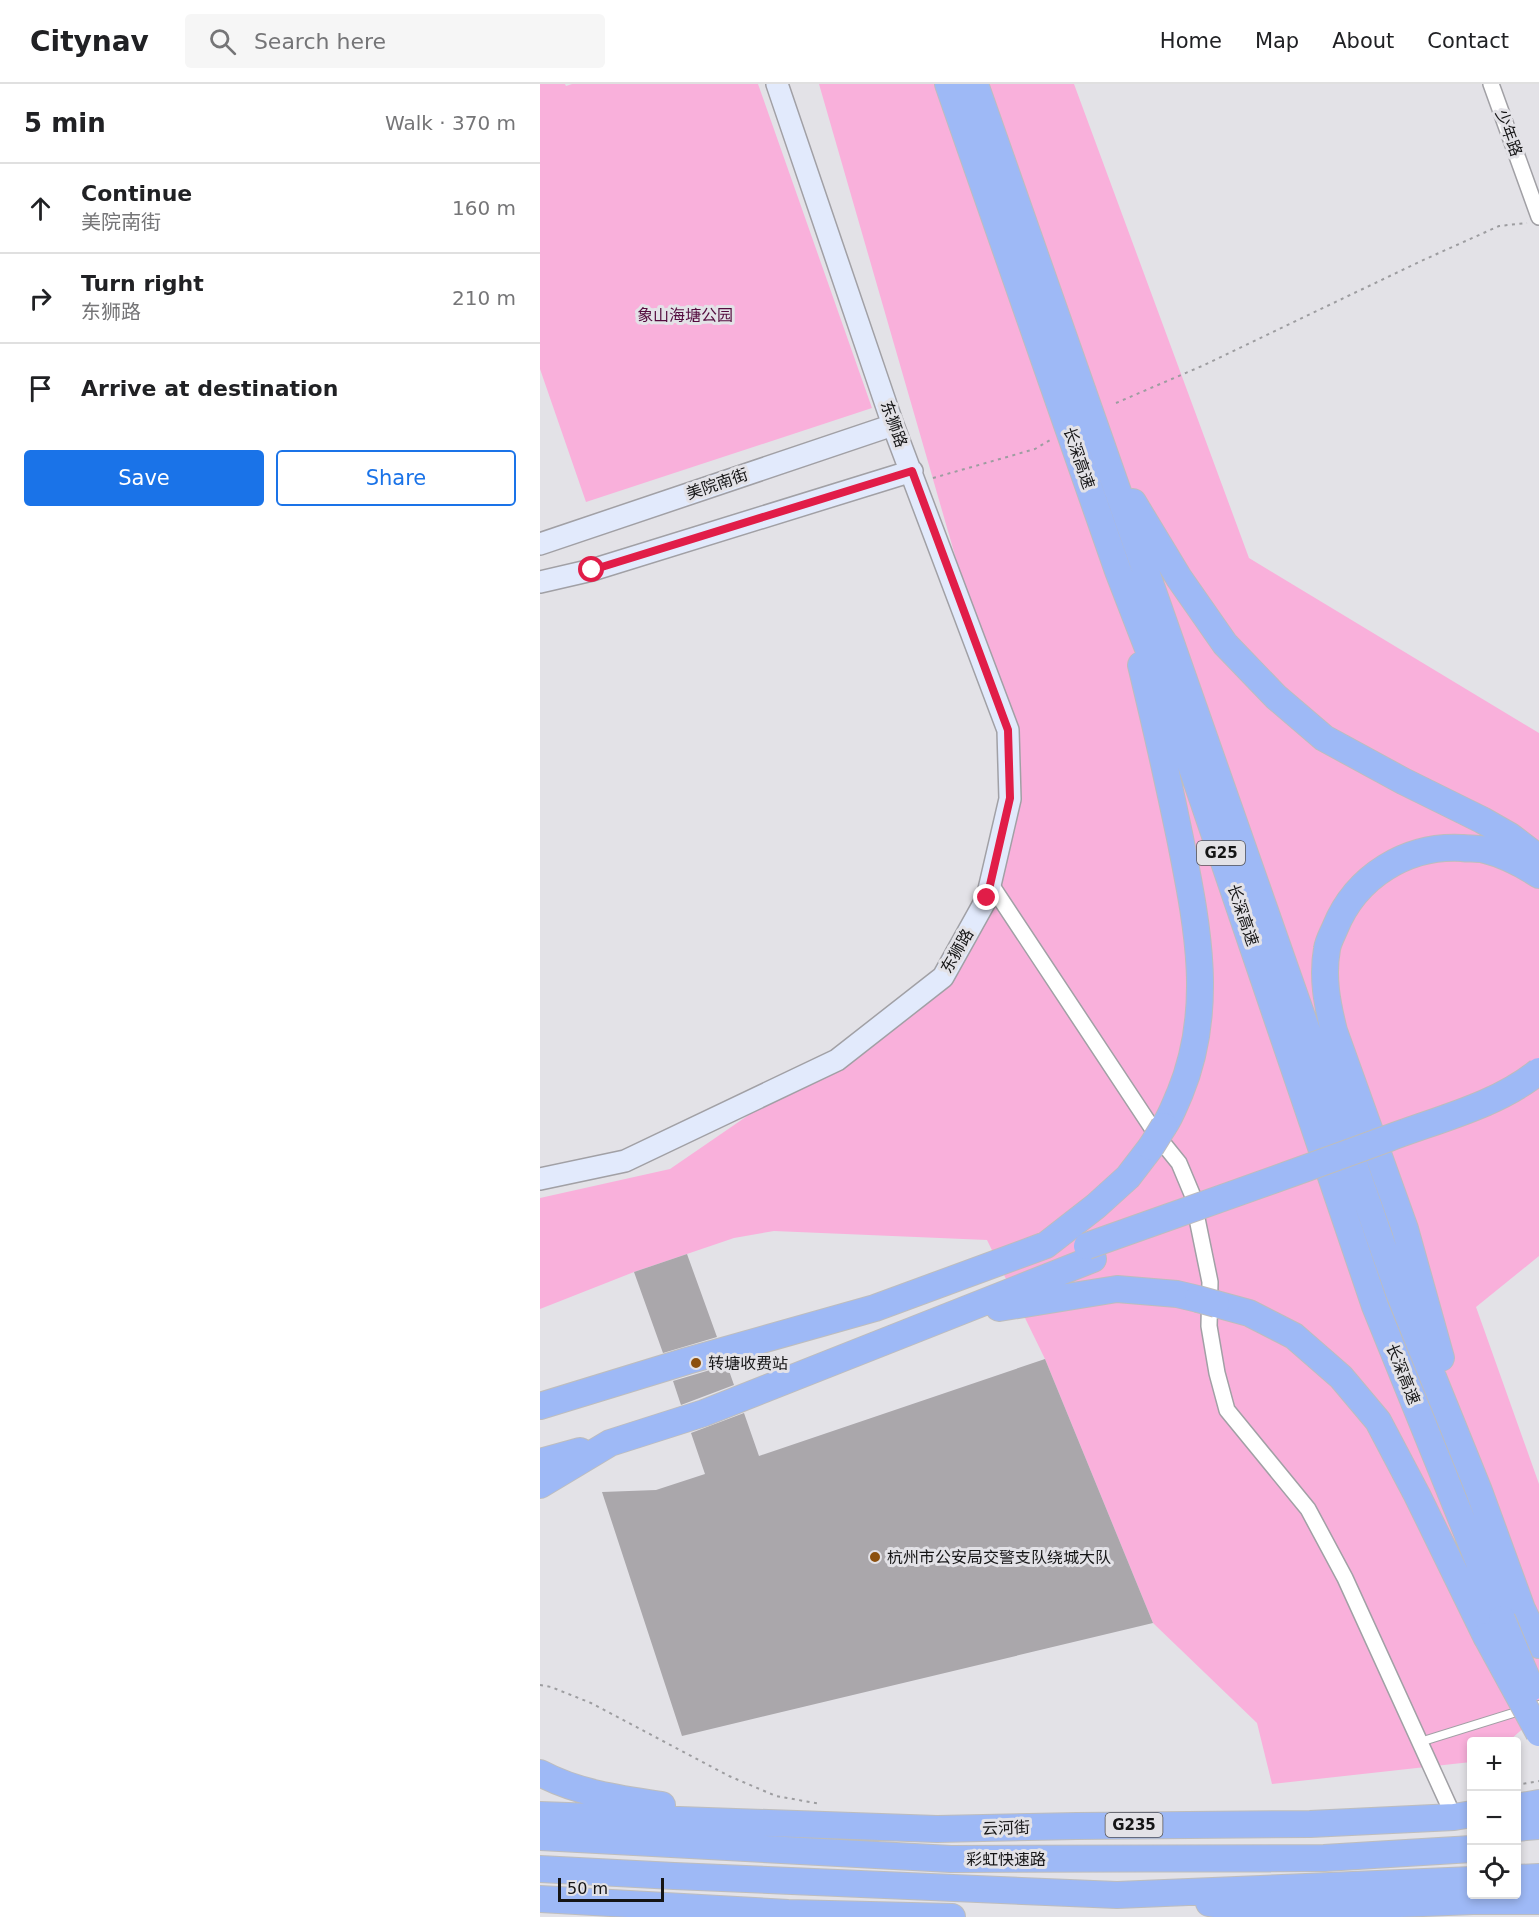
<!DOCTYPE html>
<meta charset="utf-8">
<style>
body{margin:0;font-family:"DejaVu Sans","Noto Sans SC",sans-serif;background:#f6f6f6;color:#202124}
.controls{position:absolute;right:18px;bottom:18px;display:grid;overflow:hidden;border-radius:6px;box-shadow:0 3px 9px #0003}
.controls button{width:54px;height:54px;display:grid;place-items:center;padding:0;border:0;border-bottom:2px solid #e0e0e0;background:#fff;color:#202124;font:30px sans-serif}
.scale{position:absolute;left:18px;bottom:15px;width:106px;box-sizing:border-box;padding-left:6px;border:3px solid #151516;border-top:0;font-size:16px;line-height:21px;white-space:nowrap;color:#151516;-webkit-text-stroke:4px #e3e2e7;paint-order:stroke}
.stop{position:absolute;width:18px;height:18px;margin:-14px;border:4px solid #e11d48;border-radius:50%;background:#fff}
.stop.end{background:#e11d48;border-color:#fff;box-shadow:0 2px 6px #0008}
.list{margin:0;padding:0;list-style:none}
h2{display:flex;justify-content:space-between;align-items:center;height:78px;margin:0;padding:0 24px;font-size:26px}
h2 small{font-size:20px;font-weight:400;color:#757577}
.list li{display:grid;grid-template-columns:39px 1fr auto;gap:18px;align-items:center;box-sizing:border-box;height:90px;padding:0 24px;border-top:2px solid #e0e0e0}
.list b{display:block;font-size:22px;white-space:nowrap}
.list p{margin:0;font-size:20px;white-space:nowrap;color:#757577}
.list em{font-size:20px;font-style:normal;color:#757577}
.actions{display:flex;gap:12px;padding:18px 24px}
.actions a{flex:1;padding:14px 0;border:2px solid #1a73e8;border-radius:6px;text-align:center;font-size:21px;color:#1a73e8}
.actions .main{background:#1a73e8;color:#fff}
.icon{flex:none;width:33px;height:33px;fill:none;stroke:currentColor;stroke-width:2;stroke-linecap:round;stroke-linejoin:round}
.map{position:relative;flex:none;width:999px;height:1833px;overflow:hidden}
header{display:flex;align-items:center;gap:36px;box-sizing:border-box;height:84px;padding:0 30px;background:#fff;border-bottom:2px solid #e0e0e0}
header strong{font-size:28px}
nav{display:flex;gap:33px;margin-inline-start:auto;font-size:21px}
.search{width:420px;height:54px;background:#f6f6f6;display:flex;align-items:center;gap:15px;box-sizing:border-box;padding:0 21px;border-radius:6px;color:#757577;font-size:22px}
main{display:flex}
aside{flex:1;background:#fff}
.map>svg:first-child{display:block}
.green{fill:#f9b0db}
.building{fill:#aaa7ab}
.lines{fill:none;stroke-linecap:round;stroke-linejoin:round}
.lane-casing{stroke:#a1a0a5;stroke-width:10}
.street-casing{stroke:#a1a0a5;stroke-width:18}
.secondary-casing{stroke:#a1a0a5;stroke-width:24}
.highway-casing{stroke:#bdbdbe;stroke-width:28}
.path{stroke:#9d9da0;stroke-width:2;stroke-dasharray:3 4.5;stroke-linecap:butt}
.lane{stroke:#fff;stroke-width:8}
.street{stroke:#fff;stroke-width:15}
.secondary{stroke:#e2eafc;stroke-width:21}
.highway{stroke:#9eb9f6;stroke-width:26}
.highway-bridge-casing{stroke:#bdbdbe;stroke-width:28;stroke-linecap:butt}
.highway-bridge{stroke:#9eb9f6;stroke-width:26}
.route{stroke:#e11d48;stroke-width:8}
.poi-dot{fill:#8c500e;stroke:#e3e2e7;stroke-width:2}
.labels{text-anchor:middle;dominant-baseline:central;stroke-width:6;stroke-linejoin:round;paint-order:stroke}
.shield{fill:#e3e2e7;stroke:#535255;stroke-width:1.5}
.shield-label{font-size:15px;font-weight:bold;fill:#151516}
.street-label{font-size:16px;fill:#151516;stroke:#e3e2e7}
.park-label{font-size:16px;fill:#540c3e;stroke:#e3e2e7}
.poi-label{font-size:16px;fill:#151516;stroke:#e3e2e7;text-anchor:start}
</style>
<header>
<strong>Citynav</strong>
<div class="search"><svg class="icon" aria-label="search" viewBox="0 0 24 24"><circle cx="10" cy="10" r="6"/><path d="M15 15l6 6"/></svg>Search here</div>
<nav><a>Home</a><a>Map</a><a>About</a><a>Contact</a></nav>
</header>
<main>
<aside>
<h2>5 min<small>Walk · 370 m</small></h2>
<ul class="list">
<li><svg class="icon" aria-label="ahead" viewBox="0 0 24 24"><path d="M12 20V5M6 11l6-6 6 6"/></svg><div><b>Continue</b><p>美院南街</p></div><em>160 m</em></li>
<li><svg class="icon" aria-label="right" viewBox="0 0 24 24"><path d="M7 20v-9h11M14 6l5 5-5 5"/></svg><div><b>Turn right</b><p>东狮路</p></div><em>210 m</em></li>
<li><svg class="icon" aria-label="arrive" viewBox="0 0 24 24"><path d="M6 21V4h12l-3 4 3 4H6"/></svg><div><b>Arrive at destination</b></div></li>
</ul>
<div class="actions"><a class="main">Save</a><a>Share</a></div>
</aside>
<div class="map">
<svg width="999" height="1833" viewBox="0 0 999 1833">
<rect width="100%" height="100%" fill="#e3e2e7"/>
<!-- green -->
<path class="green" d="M0,0H25L26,2L32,0H218L332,324L46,418L0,285Z
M279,0H534L709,474L999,649V1172L936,1223L999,1400V1630L969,1657L932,1658L931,1678L732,1700L717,1639L613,1539L505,1275L447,1156L234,1147L194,1154L94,1188L0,1225V1114L130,1085L270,989L403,893L450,799L470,715L457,617Z"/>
<!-- building -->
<path class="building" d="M147,1170L177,1253L123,1269L94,1188Z
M505,1275L613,1539L142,1652L62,1408L116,1406L165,1390L151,1349L204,1329L219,1372Z
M187,1281L194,1301L141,1321L133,1297Z"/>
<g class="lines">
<!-- lane casing -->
<g class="lane-casing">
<path id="lane" d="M880,1658L999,1621"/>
</g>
<!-- street casing -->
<g class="street-casing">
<path id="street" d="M951,0L999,133
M450,799L618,1053L639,1079L652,1110L670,1198L669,1242L677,1289L687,1326L768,1425L805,1494L914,1733"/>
</g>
<!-- secondary casing -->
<g class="secondary-casing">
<path id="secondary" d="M0,460L353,341
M0,498L52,486L372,387
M0,1095L85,1077L297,976L403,893L447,814L470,715L468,646L353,341L237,0"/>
</g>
<!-- highway casing -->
<g class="highway-casing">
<path id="highway" d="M408,0L578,487L636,637L835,1222L962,1535
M435,0L859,1209L939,1407L982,1525L999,1561
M593,418L639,494L685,560L736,613L784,654L863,697L942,736L970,752L999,774
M601,581C615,639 628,696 640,754C657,840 675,924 640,1009C635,1020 631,1032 624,1042
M676,1220L709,1229L754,1252L801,1293L838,1337L877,1411L946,1552
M459,1224L577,1205L637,1210L658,1215
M901,1274L865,1145L794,947C787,919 782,893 787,865C788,858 792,851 795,844C816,792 867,761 922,764C930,765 938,764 945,766C965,771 982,780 999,791
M0,1322L147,1277L335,1224L506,1161L556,1122L588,1093L611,1063
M0,1378L40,1367
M0,1401L70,1359L164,1329L553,1175
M0,1689C37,1709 81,1715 122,1721
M976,1723L999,1719
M0,1731L397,1745L537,1742L770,1740L914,1733L932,1730
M976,1744L999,1742
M0,1753L411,1775L784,1774L932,1765
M0,1785L134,1792L577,1811L932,1796
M976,1794L999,1793
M0,1815L248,1829L412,1833
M669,1819L709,1826L933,1817H999"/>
</g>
<!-- path -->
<path class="path" d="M576,319L662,282L879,178L959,142L987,139
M393,394L495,365L510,356
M0,1601L11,1603L51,1619L189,1692L236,1712L281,1720
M976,1701L999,1697"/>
<!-- lane -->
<use href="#lane" class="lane"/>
<!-- street -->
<use href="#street" class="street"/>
<!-- secondary -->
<use href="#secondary" class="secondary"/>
<!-- highway -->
<use href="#highway" class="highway"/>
<!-- highway-bridge casing -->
<g class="highway-bridge-casing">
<path id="highway-bridge" d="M611,1063L624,1042
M547,1162C648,1126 749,1091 849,1054C899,1035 958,1021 999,987
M658,1215L676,1220
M962,1535L991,1604
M946,1552L999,1649"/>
</g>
<!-- highway-bridge -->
<use href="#highway-bridge" class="highway-bridge"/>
</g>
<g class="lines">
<!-- route -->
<path class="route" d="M52,486L372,387L468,646L470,714L447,814"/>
</g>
<!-- markers -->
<g class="poi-dot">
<circle cx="156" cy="1279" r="6"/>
<circle cx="335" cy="1473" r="6"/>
</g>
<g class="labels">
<!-- shield labels -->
<g class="shield">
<rect x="657" y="757" width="48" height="24" rx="4.5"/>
<rect x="565.5" y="1729" width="57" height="24" rx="4.5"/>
</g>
<g class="shield-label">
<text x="681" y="769">G25</text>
<text x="594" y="1741">G235</text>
</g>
<!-- street labels -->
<g class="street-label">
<text transform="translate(969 49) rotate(70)">少年路</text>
<text transform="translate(354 340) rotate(70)">东狮路</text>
<text transform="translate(539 374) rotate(71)">长深高速</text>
<text transform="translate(177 400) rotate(-19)">美院南街</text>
<text transform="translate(703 831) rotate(71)">长深高速</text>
<text transform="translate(417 867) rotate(-60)">东狮路</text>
<text transform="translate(863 1290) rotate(68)">长深高速</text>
<text transform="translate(466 1744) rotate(-2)">云河街</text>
<text x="466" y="1775">彩虹快速路</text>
</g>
<!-- park labels -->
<g class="park-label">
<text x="145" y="231">象山海塘公园</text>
</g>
<!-- poi labels -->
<g class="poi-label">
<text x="168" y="1279">转塘收费站</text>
<text x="347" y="1473">杭州市公安局交警支队绕城大队</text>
</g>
</g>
</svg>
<div class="controls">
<button>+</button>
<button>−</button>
<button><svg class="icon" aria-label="locate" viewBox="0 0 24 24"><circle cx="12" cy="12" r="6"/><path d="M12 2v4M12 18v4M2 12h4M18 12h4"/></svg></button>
</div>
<div class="scale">50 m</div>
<div class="stop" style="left:52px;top:486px"></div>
<div class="stop end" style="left:447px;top:814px"></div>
</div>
</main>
